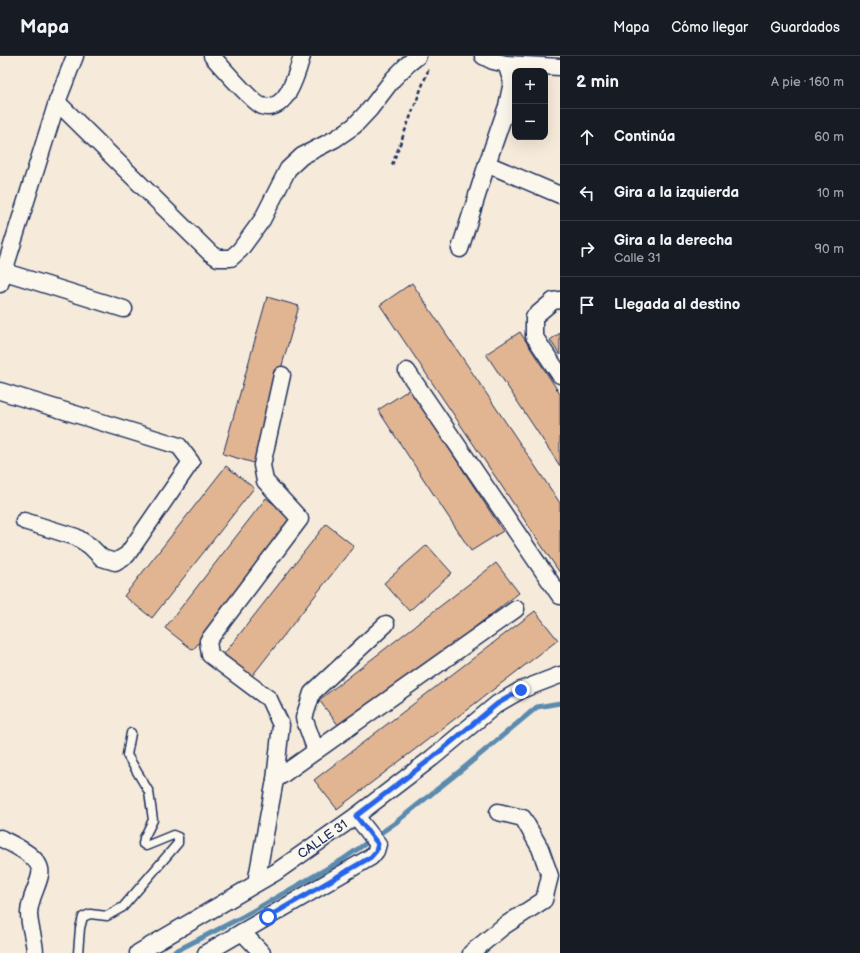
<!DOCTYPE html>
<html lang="es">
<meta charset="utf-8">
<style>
body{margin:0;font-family:"Balsamiq Sans",sans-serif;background:#20242c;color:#f1f3f6}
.controls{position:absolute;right:12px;top:12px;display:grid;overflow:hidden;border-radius:8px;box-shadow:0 4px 16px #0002}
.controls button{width:36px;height:36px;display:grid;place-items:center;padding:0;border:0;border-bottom:1px solid #363941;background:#171b24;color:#f1f3f6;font:20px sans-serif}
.stop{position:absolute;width:12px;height:12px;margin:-9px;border:3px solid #2563eb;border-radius:50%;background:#fff}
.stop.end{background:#2563eb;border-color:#fff;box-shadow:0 1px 4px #0008}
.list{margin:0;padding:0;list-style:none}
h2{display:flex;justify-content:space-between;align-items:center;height:52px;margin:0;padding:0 16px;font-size:17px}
h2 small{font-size:13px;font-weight:400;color:#9ea1a6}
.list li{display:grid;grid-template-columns:26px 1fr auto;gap:12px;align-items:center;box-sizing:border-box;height:56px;padding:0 16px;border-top:1px solid #363941}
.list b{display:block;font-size:15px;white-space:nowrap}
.list p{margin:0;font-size:13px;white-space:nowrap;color:#9ea1a6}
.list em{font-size:13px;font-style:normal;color:#9ea1a6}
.icon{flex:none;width:22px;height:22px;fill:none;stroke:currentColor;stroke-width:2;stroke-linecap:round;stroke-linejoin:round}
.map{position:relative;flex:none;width:560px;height:897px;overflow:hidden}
header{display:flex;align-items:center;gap:24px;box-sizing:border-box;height:56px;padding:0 20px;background:#171b24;border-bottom:1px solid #363941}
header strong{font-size:19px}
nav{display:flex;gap:22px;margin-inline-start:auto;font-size:14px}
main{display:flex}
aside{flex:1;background:#171b24}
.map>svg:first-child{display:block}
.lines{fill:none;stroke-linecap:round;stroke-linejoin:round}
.stream{stroke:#5a8baf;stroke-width:5}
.building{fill:#e1b592;stroke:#1b2f5e}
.service-casing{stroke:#1b2f5e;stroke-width:11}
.minor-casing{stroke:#1b2f5e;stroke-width:19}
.path{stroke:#1b2f5e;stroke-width:2.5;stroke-dasharray:4 3;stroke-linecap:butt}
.service{stroke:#fbf7ec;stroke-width:8}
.minor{stroke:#fbf7ec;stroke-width:16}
.route{stroke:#2563eb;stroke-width:5}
.labels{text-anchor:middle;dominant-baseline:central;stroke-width:3.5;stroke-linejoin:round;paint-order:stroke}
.street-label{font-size:13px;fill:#1b2f5e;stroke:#fbf7ec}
</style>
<header>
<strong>Mapa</strong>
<nav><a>Mapa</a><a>Cómo llegar</a><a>Guardados</a></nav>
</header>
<main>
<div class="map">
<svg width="560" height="897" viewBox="0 0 560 897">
<rect width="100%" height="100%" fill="#f6eada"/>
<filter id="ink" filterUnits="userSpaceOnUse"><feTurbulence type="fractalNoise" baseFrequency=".025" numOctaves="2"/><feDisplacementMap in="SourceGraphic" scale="8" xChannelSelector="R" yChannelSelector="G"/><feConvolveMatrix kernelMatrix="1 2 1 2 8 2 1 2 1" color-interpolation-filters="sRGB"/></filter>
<g filter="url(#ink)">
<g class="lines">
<!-- stream -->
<path class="stream" d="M172,897L244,860L342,804L395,767L465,711L537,651L560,647"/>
</g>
<!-- building -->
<path class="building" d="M412,227L560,447V517L380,249Z
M267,241L299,250L254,407L223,398Z
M520,276L560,338V410L486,298Z
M560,277V299L550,284Z
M410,333L503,475L471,495L378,354Z
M226,410L254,432L152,562L124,540Z
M266,442L295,464L193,594L165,572Z
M326,468L354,490L252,620L224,598Z
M427,489L452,517L409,555L384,527Z
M496,507L519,537L342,674L319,644Z
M535,555L558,584L337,753L314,724Z"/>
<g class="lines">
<!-- service casing -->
<g class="service-casing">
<path id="service" d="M78,897L80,872L83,861L90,858L107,860L123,851L178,787V781L173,779L146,790L143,788L144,782L153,764L149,736L127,699L131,677"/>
</g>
<!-- minor casing -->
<g class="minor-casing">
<g id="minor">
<path d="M212,0C220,9 254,48 262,50C287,57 297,17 302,0"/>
<path d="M506,8L560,11"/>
<path d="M57,46L209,196L218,202H231L240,194L262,164L288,113L302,100L335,83L354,70L370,53L393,23L408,8L418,0"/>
<path d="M487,108L560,139"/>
<path d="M460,193L487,108L507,50L512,26L506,8L493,5L483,0"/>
<path d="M5,216L124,253"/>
<path d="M0,228L57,46L75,0"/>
<path d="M560,244L553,245L534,261V280L560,319"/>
<path d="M407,315L560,540"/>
<path d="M0,335L179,390L191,406L127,499L115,506L102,502L90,490L76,481L24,465"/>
<path d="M316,695L304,662L312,637L386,568"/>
<path d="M275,724L281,669L269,643L210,599L208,585L300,463L265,425L262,409L282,319"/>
<path d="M0,782C12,788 44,802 40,819C37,833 30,841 29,857C29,871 35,884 35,897"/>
<path d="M256,827L275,724L516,553"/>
<path d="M242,876L262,897"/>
<path id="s1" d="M138,897L276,816L356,760L432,702L497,648L521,634L560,619"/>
<path d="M206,897L371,801L376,795L378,788L356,760"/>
<path d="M471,897L504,870L544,844L550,820L540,792L523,762L498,756"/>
</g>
</g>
<!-- path -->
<path class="path" d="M392,109L429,12"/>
<!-- service -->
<use href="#service" class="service"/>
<!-- minor -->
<use href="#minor" class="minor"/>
</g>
</g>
<g class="lines" filter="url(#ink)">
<!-- route -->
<path class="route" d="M268,861L371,801L376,795L378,788L356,760L432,702L497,648L521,634"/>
</g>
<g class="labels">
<!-- street labels -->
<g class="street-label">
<text stroke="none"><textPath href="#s1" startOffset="217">CALLE 31</textPath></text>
</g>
</g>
</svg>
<div class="controls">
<button>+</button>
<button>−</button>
</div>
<div class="stop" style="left:268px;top:861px"></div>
<div class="stop end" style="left:521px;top:634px"></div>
</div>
<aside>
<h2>2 min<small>A pie · 160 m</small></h2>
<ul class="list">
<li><svg class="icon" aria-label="ahead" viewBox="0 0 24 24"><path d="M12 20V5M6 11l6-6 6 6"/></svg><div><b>Continúa</b></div><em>60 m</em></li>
<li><svg class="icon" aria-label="left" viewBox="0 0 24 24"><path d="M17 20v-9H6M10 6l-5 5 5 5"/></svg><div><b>Gira a la izquierda</b></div><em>10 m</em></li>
<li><svg class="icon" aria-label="right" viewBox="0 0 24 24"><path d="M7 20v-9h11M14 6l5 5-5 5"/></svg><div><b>Gira a la derecha</b><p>Calle 31</p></div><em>90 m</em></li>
<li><svg class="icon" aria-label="arrive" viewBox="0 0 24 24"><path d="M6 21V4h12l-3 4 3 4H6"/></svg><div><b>Llegada al destino</b></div></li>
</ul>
</aside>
</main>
